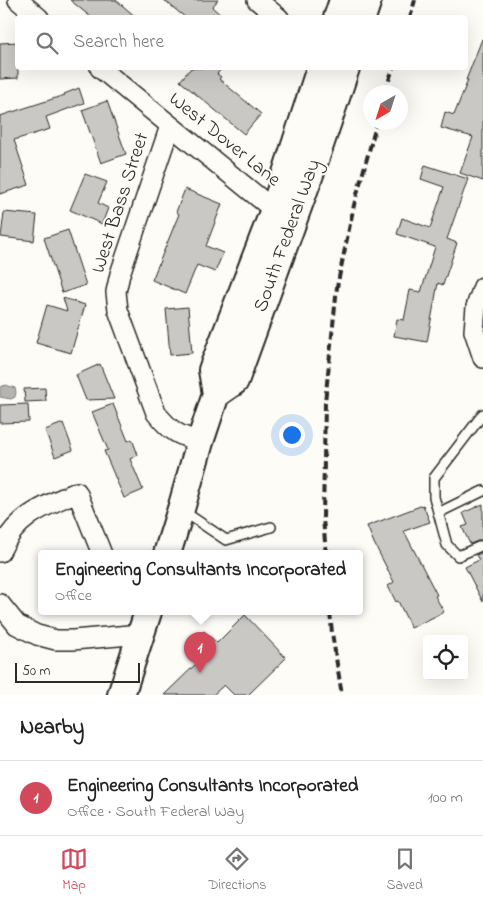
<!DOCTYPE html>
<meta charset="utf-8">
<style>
body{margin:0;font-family:"Indie Flower",sans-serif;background:#f2f2f2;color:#222}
.controls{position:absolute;right:15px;bottom:15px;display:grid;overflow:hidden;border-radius:5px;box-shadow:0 5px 20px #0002}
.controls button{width:45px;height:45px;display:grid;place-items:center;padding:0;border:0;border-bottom:1px solid #e0e0e0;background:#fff;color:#222;font:25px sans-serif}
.compass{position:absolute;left:363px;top:85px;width:45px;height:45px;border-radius:50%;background:#fff;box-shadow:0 5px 20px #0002;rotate:219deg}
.scale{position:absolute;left:15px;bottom:12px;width:125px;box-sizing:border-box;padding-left:5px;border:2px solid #2b2b2b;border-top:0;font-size:14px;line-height:18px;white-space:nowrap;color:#2b2b2b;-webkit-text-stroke:4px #fdfcf7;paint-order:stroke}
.you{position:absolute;left:291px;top:434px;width:18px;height:18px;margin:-12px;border:4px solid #fff;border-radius:50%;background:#1a73e8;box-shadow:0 0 0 8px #1a73e833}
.badge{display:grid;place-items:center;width:32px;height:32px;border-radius:50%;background:#d1495b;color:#fff;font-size:16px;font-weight:700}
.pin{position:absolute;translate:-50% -41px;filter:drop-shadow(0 1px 2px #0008)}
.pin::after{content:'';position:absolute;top:26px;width:18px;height:15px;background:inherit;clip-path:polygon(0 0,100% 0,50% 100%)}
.popup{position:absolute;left:38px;top:550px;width:325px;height:65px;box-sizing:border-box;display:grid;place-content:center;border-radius:5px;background:#fff;filter:drop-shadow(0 1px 4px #0005);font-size:16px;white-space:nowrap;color:#767676}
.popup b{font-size:19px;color:#222}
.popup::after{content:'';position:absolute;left:50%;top:100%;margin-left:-10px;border:10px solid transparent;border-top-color:#fff}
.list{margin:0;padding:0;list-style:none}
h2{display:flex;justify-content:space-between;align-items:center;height:65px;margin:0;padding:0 20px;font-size:21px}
h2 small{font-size:16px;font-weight:400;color:#767676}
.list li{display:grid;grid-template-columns:32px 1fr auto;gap:15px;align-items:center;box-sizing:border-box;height:75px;padding:0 20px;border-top:1px solid #e0e0e0}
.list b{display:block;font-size:19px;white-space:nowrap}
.list p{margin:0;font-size:16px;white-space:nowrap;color:#767676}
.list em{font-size:16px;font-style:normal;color:#767676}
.icon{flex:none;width:28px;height:28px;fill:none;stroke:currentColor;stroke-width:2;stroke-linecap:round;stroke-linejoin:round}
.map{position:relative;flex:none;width:483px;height:695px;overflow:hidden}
.search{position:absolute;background:#fff;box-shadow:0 5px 20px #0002;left:15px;right:15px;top:15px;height:55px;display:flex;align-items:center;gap:12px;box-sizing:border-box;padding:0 18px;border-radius:5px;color:#767676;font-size:19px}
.sheet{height:140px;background:#fff}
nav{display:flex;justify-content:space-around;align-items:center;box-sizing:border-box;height:70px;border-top:1px solid #e0e0e0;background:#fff;font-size:14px;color:#767676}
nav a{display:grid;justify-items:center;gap:2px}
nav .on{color:#d1495b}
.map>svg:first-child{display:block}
.water{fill:#b5b4b1;stroke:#7e7d7b}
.building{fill:#c9c8c4;stroke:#2b2b2b}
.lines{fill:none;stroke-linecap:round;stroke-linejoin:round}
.service-casing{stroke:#2b2b2b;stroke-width:12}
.minor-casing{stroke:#2b2b2b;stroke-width:22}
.secondary-casing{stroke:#2b2b2b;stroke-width:30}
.service{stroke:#fdfcf7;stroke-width:9}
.minor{stroke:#fdfcf7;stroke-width:19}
.secondary{stroke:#fdfcf7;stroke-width:26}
.rail{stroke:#2b2b2b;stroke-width:4;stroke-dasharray:8 4;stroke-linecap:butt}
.labels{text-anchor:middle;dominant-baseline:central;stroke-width:4;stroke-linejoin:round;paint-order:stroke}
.street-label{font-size:20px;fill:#2b2b2b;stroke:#fdfcf7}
</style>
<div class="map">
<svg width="483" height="695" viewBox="0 0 483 695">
<rect width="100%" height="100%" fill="#fdfcf7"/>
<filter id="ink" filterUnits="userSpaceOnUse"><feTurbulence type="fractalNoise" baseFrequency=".02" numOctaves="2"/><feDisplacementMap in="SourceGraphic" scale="10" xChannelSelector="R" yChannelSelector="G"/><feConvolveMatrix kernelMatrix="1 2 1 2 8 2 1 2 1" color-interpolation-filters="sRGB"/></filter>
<g filter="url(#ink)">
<!-- water -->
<path class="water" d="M6,385L15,388L16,392L15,397L11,399L0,397V387Z"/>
<!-- building -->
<path class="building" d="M70,0H116L137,18H92Z
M164,0H218L212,7L224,18H186Z
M482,39H483V181L460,173L473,137L441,128L445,112L454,115L468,80H466Z
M18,42V78L0,79V43Z
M191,68H222L217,74L221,77L219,79L261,114L244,134L180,81Z
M79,88L84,103L46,117L50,129L14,140L29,185L0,194V116L65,95L64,94Z
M107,101L126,154L101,163L82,110Z
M425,165L468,179L447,239L457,243L443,285L438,283L427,342L394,336L397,319L404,320L410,290L421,292L435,247L397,234L402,218L430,228L444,187L421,179Z
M85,174L107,182L98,203L108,208L102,224L70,210Z
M185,189L222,204L206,246L223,253L215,272L197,265L185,294L152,280L179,214L176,212Z
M4,212L37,215L34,241L1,237Z
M68,230L86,285L62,293L44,238Z
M63,298L85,305L71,353L36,343L47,305L67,311Z
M188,307L192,353L170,355L166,309Z
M100,364L114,399L86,400L76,375Z
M45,388L46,401L25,402L24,389Z
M28,404L29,422L0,423V405Z
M113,404L128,441L132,439L138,455L130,459L143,490L124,498L104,451L108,450L92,412Z
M63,423L73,450L55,457L45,430Z
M483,504V539L470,544L462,527L468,525L463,513Z
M423,505L430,522L404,531L437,595L435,596L444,612L411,628L398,601L396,602L388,586L394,582L374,543L367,526Z
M483,552V602L465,567L479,560L476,555Z
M245,615L286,658L248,695H234L224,685L213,695H164L199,661L186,648L204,631L217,643Z"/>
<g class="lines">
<!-- service casing -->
<g class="service-casing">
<path id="service" d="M483,414L434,478V497L447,545L458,556L483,545
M183,511L226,540L271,527
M438,513L483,491"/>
</g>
<!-- minor casing -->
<g class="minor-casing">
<path id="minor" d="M18,0L39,18
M257,0L279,18
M100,68L274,210
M170,126L120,274L116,292L118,310L156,413C171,432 178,435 200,442
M483,287L476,307L474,331L483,358
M0,552C16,516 44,506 77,492L102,554
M0,604L17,625L37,635L56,640H73L141,634"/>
</g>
<!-- secondary casing -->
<g class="secondary-casing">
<path id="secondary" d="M337,18L343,0
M362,18L368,0
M216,394L235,381L313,166L346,68
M167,554L181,509L200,442L216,394L212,370L274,210L320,68
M121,695L148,612"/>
</g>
<!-- service -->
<use href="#service" class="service"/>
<!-- minor -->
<use href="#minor" class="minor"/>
<!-- secondary -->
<use href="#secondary" class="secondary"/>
<!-- rail -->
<path class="rail" d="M410,18L415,0
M385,92L393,68
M326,554L323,518L325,402L337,287L354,205L377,122
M330,612L332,633L342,695"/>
</g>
</g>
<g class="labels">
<!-- street labels -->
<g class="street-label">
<text transform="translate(224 140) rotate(39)">West Dover Lane</text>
<text transform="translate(121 203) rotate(-72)">West Bass Street</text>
<text transform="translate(288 236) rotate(-70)">South Federal Way</text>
</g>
</g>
</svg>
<div class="controls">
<button><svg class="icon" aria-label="locate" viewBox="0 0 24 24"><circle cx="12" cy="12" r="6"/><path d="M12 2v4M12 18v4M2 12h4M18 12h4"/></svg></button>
</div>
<svg class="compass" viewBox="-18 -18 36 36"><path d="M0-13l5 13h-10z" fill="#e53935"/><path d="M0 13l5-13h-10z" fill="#767676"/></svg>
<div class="scale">50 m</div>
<div class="you"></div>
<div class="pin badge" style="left:200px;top:673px">1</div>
<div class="popup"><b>Engineering Consultants Incorporated</b>Office</div>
<div class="search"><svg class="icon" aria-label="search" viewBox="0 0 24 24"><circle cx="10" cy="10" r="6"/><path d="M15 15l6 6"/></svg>Search here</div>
</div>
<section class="sheet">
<h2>Nearby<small></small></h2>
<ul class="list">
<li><span class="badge">1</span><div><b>Engineering Consultants Incorporated</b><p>Office · South Federal Way</p></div><em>100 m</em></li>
</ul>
</section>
<nav>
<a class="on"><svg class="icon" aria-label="map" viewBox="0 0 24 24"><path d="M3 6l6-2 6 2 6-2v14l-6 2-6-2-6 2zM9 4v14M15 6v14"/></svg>Map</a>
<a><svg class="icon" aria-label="directions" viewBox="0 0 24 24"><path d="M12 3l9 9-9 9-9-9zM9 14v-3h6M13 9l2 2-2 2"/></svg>Directions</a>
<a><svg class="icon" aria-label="saved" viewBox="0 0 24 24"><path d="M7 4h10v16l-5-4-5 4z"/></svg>Saved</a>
</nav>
